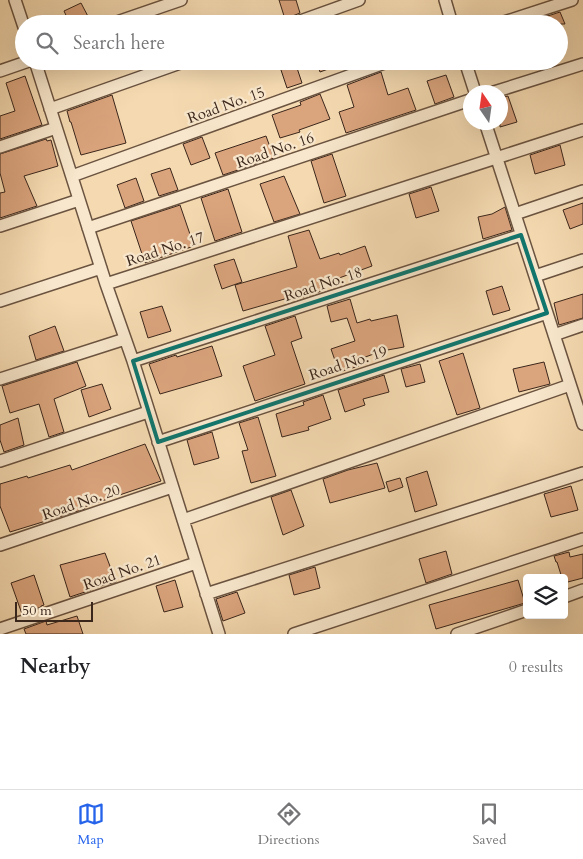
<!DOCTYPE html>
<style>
body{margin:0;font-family:Cardo,serif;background:#f6f6f6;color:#202124}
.controls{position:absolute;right:15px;bottom:15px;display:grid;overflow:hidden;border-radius:5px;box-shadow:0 5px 20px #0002}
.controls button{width:45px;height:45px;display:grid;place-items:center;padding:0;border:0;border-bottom:1px solid #e0e0e0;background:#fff;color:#202124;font:25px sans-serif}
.compass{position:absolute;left:463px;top:85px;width:45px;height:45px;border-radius:50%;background:#fff;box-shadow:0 5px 20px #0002;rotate:347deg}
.scale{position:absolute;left:15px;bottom:12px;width:78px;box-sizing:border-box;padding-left:5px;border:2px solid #3b261b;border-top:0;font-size:14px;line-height:18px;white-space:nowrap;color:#3b261b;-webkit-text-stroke:4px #f8e7cc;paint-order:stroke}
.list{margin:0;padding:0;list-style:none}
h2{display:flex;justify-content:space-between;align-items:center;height:65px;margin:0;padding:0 20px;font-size:21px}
h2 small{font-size:16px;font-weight:400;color:#757577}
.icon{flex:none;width:28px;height:28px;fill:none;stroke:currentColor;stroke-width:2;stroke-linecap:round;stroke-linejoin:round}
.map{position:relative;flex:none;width:583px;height:634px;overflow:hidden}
.search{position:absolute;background:#fff;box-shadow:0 5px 20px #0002;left:15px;right:15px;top:15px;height:55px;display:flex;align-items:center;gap:12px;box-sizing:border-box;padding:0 18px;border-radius:28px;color:#757577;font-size:19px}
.sheet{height:155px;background:#fff}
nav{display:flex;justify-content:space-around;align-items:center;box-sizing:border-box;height:70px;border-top:1px solid #e0e0e0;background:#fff;font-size:14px;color:#757577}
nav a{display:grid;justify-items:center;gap:2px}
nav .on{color:#2563eb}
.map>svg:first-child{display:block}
.building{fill:#daa47d;stroke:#3b261b}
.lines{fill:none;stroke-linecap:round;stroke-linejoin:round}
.minor-casing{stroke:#6a5340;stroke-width:14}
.minor{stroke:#f8e7cc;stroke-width:11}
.marked{fill:none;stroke:#0f766e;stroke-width:4;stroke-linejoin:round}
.labels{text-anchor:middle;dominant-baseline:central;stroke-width:4.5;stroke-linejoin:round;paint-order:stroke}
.street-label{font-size:15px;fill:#3b261b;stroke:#f8e7cc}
</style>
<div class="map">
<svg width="583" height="634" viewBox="0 0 583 634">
<rect width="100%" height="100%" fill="#f5dab1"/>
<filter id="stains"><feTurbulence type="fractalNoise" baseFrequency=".004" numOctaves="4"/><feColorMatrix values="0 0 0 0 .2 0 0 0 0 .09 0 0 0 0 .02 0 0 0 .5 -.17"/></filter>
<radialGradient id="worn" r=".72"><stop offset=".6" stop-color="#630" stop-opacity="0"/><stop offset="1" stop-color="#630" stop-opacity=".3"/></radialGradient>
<!-- building -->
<path class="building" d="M279,0H296L300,13L285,19Z
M81,3L92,24H70L64,11Z
M560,12L565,24H523Z
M316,61H347V62L320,72Z
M295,62L302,83L287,88L280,67Z
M381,72L388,95L408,88L416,110L346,133L339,112L354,107L347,85Z
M446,75L454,97L435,104L427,81Z
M25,76L42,125L0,139V116L15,111L6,83Z
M320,94L330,119L299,130L300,132L280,138L272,115L301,105L300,102Z
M112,95L126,143L81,155L71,122H70L67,111Z
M508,96L517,122L500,127V98Z
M266,136L274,158L223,175L215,153Z
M202,137L210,158L191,165L183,144Z
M46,139L47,141L51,140L58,166L24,176L37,206L0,218V193L5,192L0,173V154Z
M560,145L565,165L535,174L530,155Z
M332,154L346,196L324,203L311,161Z
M170,168L178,190L159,196L151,174Z
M284,176L300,214L274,222L260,184Z
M136,178L144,201L125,208L117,185Z
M431,187L439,211L416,218L409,194Z
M228,189L242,232L215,241L201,198Z
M583,203V224L570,229L563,210Z
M180,205L194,246L145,263L131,221Z
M505,207L512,230L483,239L478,217L492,214Z
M309,230L320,259L339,253L340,255L365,246L372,266L320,285L322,291L303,297L302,294L243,311L235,285L297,267L288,236Z
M234,259L242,282L222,289L214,265Z
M502,286L510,310L493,315L486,291Z
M583,294V318L559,325L554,303Z
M350,299L357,323L370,319L371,321L397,315L404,347L382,351L357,360L359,366L339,372L331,349L355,341L347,318L331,322L327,306Z
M162,306L171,331L148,338L140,312Z
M295,316L302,338L291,342L305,384L255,401L243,366L275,355L265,326Z
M55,326L64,351L36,360L29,336Z
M212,346L222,376L160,394L149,364L176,355L177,357Z
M463,353L480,408L457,415L439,361Z
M77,362L86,386L54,399L64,432L49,437L39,404L10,413L2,386Z
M544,362L550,384L519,392L513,369Z
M420,364L425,382L406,387L401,369Z
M384,375L389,392L363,399L365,405L345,412L338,390Z
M102,384L111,409L89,417L81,390Z
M323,395L331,419L308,427L309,430L282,437L276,414L304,405L303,402Z
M258,417L276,476L251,483L242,451L248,450L239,423Z
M18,418L24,445L4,452L0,440V425Z
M212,432L219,458L194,465L187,440Z
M145,444L161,481L84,507L85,509L10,532L0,506V484L27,476L28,478L70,465L72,470Z
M377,463L385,488L330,503L323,479L348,470Z
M427,471L437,505L415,512L406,478Z
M400,478L403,487L389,492L386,482Z
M571,486L578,510L551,517L544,494Z
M291,490L304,526L283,535L271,497Z
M446,551L452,574L426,583L419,559Z
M569,552L570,557L583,554V578L564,583V578H562L557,562H556L554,556Z
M105,553L116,582L90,589L91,590L70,597L60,565Z
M315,567L320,588L294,595L289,575Z
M34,575L44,605L41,606V607L22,614L11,583Z
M175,580L183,607L164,612L156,586Z
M518,580L525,603L436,629L429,605Z
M237,592L245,613L223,621L216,599Z
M77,616L83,634H26L24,629L46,621L47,625Z"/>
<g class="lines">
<!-- minor casing -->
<g class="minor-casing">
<path id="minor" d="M15,0L24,27
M445,0L452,24
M111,24L181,0
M292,24L359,0
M498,24L572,0
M35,61L106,284L133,361L219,634
M465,61L475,92
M0,71L29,61
M494,92L583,64
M50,109L186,61
M485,122L583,424
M0,147L56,128
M72,176L390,61
M515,214L583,191
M0,226L79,200
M88,228L470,100
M535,276L583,260
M106,284L583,130
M0,301L101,268
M554,335L583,325
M133,361L521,235
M0,379L125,339
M158,442L547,313
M0,461L148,412
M183,520L570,385
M0,545L172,487
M206,594L583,473
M564,597L583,590
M0,629L196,563
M294,634L583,539
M457,634L527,610"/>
</g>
<!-- minor -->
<use href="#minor" class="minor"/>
</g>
<!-- marked area -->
<path class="marked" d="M521,235L547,313L158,442L133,361Z"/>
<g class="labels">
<!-- street labels -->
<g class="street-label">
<text transform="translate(226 105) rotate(-20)">Road No. 15</text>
<text transform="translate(275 150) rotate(-19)">Road No. 16</text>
<text transform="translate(165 249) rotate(-18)">Road No. 17</text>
<text transform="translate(323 284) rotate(-18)">Road No. 18</text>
<text transform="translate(348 363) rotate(-18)">Road No. 19</text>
<text transform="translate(81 502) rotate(-19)">Road No. 20</text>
<text transform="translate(122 572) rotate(-19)">Road No. 21</text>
</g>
</g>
<rect width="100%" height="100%" filter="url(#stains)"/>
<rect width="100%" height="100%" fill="url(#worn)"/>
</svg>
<div class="controls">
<button><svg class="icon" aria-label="layers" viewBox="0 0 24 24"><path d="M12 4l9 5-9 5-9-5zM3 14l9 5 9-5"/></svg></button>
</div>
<svg class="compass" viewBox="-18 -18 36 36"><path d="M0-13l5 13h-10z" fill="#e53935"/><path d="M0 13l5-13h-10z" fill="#757577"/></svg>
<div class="scale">50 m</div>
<div class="search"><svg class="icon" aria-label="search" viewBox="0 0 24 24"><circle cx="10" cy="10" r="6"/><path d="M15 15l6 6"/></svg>Search here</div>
</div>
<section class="sheet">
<h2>Nearby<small>0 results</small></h2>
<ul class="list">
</ul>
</section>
<nav>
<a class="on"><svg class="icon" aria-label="map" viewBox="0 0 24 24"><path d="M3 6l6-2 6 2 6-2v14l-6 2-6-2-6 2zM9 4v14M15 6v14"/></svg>Map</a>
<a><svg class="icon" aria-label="directions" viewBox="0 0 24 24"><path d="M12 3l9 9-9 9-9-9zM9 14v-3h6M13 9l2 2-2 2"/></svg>Directions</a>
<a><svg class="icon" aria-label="saved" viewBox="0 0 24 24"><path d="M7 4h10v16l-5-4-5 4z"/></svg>Saved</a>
</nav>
